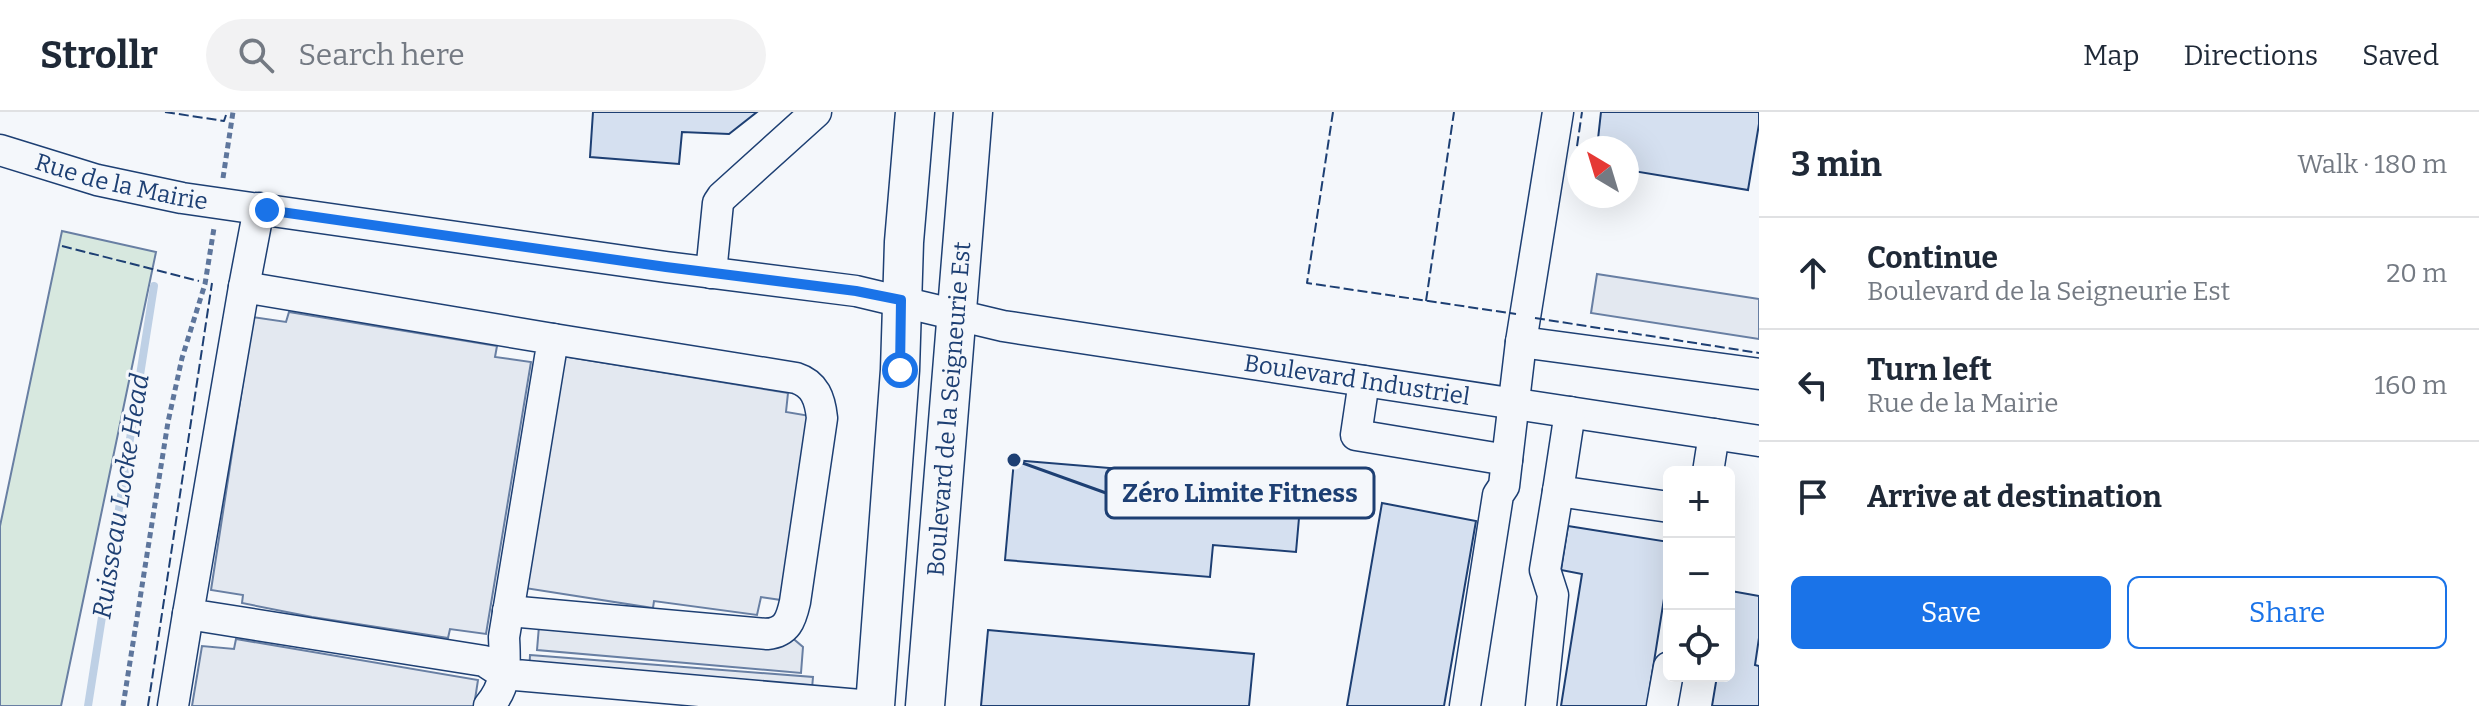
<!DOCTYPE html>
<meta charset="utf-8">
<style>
body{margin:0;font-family:Bitter,serif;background:#f2f2f3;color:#1f2937}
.controls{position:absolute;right:24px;bottom:24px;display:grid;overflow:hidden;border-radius:12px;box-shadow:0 8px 32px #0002}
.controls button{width:72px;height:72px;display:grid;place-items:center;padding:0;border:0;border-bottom:2px solid #e0e1e3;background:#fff;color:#1f2937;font:40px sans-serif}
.compass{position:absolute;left:1567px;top:24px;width:72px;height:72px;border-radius:50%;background:#fff;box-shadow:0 8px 32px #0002;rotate:322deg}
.stop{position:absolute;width:24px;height:24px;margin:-18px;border:6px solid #1a73e8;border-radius:50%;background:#fff}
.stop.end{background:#1a73e8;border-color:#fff;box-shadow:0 2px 8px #0008}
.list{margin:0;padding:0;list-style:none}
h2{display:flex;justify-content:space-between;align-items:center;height:104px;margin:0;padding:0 32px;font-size:34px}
h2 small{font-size:26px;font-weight:400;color:#747a83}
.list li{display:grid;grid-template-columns:52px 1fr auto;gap:24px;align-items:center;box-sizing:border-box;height:112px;padding:0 32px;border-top:2px solid #e0e1e3}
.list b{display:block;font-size:30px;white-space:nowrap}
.list p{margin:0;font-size:26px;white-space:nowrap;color:#747a83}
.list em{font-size:26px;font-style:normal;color:#747a83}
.actions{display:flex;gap:16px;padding:24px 32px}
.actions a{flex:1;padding:18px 0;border:2px solid #1a73e8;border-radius:12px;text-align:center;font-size:28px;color:#1a73e8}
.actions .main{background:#1a73e8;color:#fff}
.icon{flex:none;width:44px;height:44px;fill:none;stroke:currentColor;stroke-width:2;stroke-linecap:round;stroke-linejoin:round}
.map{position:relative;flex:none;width:1759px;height:594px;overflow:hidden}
header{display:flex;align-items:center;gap:48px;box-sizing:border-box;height:112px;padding:0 40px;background:#fff;border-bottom:2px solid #e0e1e3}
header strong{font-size:38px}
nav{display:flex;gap:44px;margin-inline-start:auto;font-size:28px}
.search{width:560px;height:72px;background:#f2f2f3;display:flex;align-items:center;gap:20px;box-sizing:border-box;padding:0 28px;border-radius:44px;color:#747a83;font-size:30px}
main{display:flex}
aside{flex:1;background:#fff}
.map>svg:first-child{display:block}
.green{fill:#d7e8df;stroke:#687fa3;stroke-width:2}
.parking{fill:#e3e8f0;stroke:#687fa3;stroke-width:2}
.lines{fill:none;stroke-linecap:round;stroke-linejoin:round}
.stream{stroke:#bed0e5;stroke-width:8}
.building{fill:#d5e0f0;stroke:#1d3f73;stroke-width:2}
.minor-casing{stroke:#1d3f73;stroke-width:33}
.major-casing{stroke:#1d3f73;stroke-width:41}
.path{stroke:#5e769c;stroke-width:5;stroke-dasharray:6 4;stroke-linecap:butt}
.minor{stroke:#f4f7fb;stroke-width:30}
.major{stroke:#f4f7fb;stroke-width:38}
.fence{stroke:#1d3f73;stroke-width:2;stroke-dasharray:10 4;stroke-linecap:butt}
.route{stroke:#1a73e8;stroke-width:10}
.labels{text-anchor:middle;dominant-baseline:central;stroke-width:6;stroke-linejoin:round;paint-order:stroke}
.street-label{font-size:24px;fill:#1d3f73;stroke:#f4f7fb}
.water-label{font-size:26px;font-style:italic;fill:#1d3f73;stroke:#f4f7fb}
.leader{fill:none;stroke:#1d3f73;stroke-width:3}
.callout-dot{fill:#1d3f73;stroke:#f4f7fb;stroke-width:3}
.callout{fill:#f4f7fb;stroke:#1d3f73;stroke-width:3}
.callout-label{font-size:26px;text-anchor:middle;font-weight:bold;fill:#1d3f73}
</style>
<header>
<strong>Strollr</strong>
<div class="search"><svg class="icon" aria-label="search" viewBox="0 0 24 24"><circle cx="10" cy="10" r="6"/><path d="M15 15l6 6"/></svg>Search here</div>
<nav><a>Map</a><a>Directions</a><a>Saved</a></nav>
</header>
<main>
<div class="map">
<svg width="1759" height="594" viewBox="0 0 1759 594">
<rect width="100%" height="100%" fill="#f4f7fb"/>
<!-- green -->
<path class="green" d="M62,119L156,140L61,594H0V414Z"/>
<!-- parking -->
<path class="parking" d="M1597,162L1759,187V227L1591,201Z
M289,200L497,234L495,245L531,250L486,522L450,517L448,526L312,505L242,491L243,483L211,478L253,205L286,210Z
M550,242L788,281L786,300L822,306L795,490L761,485L757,503L654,489L653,496L512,474Z
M540,502L783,518L803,535L801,561L537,538Z
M236,527L478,568L474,594H192L202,534L234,537Z
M530,543L813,565L811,588L529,564Z"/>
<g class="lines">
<!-- stream -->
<path class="stream" d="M88,594L154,174"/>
</g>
<!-- building -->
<path class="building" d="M593,0H757L729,22L682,20L679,52L590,45Z
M1601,0H1759V12L1748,78L1627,58V36H1597Z
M1014,348L1302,372L1296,440L1213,433L1210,465L1005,448Z
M1382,391L1476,409L1444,594H1347Z
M1568,414L1669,430V475L1666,474L1647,594H1561L1582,462L1561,458Z
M1731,479L1759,484V526L1755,553L1759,554V594H1712L1717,564H1729V494Z
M988,518L1254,542L1249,594H981Z"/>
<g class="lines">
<!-- minor casing -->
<g class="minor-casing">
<g id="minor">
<path id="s1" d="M0,38L97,68L182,86L666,155L856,179L1003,214L1759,329"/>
<path d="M711,161L718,91L722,85L816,0"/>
<path d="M244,175L259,96"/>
<path d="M1521,230L1759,262"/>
<path d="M1364,269L1356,323L1507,348L1521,230L1558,0"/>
<path d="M1570,300L1558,379L1669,395"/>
<path d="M1708,360L1714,322"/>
<path d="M508,499L767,522C787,520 791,508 795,490L822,306C820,287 815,272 796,266L553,227"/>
<path d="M173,594L188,502"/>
<path d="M489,594C508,572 505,552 504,525L553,227L244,175L188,502L484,549L504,562L872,594"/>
<path d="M1465,594L1498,383L1504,374L1507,348"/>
<path d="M1541,594L1553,483L1545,458L1558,379"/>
<path d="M1662,594L1669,555"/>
</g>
</g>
<!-- major casing -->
<g class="major-casing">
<g id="major">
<path d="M875,594L900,258L904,130L915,0"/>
<path id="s2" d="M925,594L973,0"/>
</g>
</g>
<!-- path -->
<path class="path" d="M223,66L233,0
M123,594L168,310L182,246L205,172L214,116"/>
<!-- minor -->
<use href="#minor" class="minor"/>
<!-- major -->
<use href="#major" class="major"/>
<!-- fence -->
<path class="fence" d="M165,0L224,9L226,3
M1333,0L1307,171L1516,202
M1575,48L1582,0
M62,134L199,169
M1426,189L1454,0
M1535,206L1759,241
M148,594L212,171"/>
</g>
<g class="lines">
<!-- route -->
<path class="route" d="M267,98L666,155L856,179L901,188L900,258"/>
</g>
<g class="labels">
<!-- street labels -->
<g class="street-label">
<text stroke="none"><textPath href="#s1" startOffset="126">Rue de la Mairie</textPath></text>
<text stroke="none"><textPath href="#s1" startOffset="1378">Boulevard Industriel</textPath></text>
<text stroke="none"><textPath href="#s2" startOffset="298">Boulevard de la Seigneurie Est</textPath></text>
</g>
<!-- water labels -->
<g class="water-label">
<text transform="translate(121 384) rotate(-81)">Ruisseau Locke Head</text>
</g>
</g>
<!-- callouts -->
<path class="leader" d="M1014 348L1106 381"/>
<circle class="callout-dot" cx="1014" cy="348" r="8"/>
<rect class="callout" x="1106" y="356" width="268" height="50" rx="8"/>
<g class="callout-label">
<text x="1240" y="390">Zéro Limite Fitness</text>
</g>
</svg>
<div class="controls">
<button>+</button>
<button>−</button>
<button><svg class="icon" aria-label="locate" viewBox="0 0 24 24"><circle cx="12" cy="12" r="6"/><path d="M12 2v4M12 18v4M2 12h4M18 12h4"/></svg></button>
</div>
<svg class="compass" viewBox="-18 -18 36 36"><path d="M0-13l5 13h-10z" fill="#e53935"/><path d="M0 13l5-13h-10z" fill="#747a83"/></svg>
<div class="stop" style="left:900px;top:258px"></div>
<div class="stop end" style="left:267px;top:98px"></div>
</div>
<aside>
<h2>3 min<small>Walk · 180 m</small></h2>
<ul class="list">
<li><svg class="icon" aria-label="ahead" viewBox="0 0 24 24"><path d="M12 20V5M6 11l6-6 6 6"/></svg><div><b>Continue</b><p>Boulevard de la Seigneurie Est</p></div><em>20 m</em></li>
<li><svg class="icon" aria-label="left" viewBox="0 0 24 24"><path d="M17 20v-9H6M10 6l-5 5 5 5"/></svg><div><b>Turn left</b><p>Rue de la Mairie</p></div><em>160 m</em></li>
<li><svg class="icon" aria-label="arrive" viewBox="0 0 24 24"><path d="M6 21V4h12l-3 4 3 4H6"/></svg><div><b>Arrive at destination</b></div></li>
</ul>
<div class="actions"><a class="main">Save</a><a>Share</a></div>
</aside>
</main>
